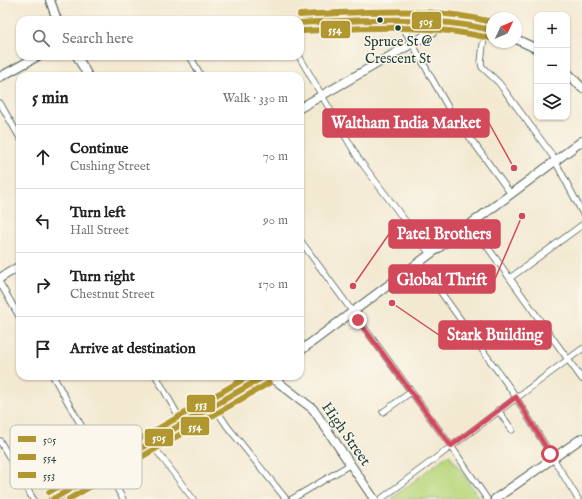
<!DOCTYPE html>
<meta charset="utf-8">
<style>
body{margin:0;font-family:"IM FELL English",serif;background:#f6f6f6;color:#222}
.controls{position:absolute;right:12px;top:12px;display:grid;overflow:hidden;border-radius:8px;box-shadow:0 1px 3px #0004}
.controls button{width:36px;height:36px;display:grid;place-items:center;padding:0;border:0;border-bottom:1px solid #e0e0e0;background:#fff;color:#222;font:20px sans-serif}
.compass{position:absolute;left:486px;top:12px;width:36px;height:36px;border-radius:50%;background:#fff;box-shadow:0 1px 3px #0004;rotate:46deg}
.stop{position:absolute;width:12px;height:12px;margin:-9px;border:3px solid #d1495b;border-radius:50%;background:#fff}
.stop.end{background:#d1495b;border-color:#fff;box-shadow:0 1px 4px #0008}
.list{margin:0;padding:0;list-style:none}
h2{display:flex;justify-content:space-between;align-items:center;height:52px;margin:0;padding:0 16px;font-size:17px}
h2 small{font-size:13px;font-weight:400;color:#767676}
.list li{display:grid;grid-template-columns:26px 1fr auto;gap:12px;align-items:center;box-sizing:border-box;height:64px;padding:0 16px;border-top:1px solid #e0e0e0}
.list b{display:block;font-size:15px;white-space:nowrap}
.list p{margin:0;font-size:13px;white-space:nowrap;color:#767676}
.list em{font-size:13px;font-style:normal;color:#767676}
.icon{flex:none;width:22px;height:22px;fill:none;stroke:currentColor;stroke-width:2;stroke-linecap:round;stroke-linejoin:round}
.map{position:relative;flex:none;width:582px;height:499px;overflow:hidden}
.search{position:absolute;background:#fff;box-shadow:0 1px 3px #0004;left:16px;top:16px;width:288px;height:44px;display:flex;align-items:center;gap:10px;box-sizing:border-box;padding:0 14px;border-radius:12px;color:#767676;font-size:15px}
.panel{position:absolute;background:#fff;box-shadow:0 1px 3px #0004;left:16px;top:72px;width:288px;height:308px;border-radius:12px}
.map>svg:first-child{display:block}
.park{fill:#bad87f;stroke:#6c8a5a}
.lines{fill:none;stroke-linecap:round;stroke-linejoin:round}
.street-casing{stroke:#3f574c;stroke-width:7}
.secondary-casing{stroke:#3f574c;stroke-width:10}
.primary-casing{stroke:#3f574c;stroke-width:10}
.street{stroke:#fff;stroke-width:5.5}
.secondary{stroke:#fff;stroke-width:8}
.primary{stroke:#fff;stroke-width:8}
.bus-1-casing{stroke:#fbf7ec;stroke-width:9}
.bus-2-casing{stroke:#fbf7ec;stroke-width:9}
.bus-3-casing{stroke:#fbf7ec;stroke-width:9}
.bus-1{stroke:#b1972f;stroke-width:6}
.bus-2{stroke:#b1972f;stroke-width:6}
.bus-3{stroke:#b1972f;stroke-width:6}
.route{stroke:#d1495b;stroke-width:5}
.bus-dot{fill:#1f3d34;stroke:#fbf7ec;stroke-width:1.5}
.labels{text-anchor:middle;dominant-baseline:central;stroke-width:3;stroke-linejoin:round;paint-order:stroke}
.bus-label{font-size:14px;fill:#1f3d34;stroke:#fbf7ec}
.street-label{font-size:15px;fill:#1f3d34;stroke:#fbf7ec}
.key{fill:#fbf7ec;stroke:#b9bfb5;stroke-width:1}
.key-label{font-size:11px;fill:#1f3d34}
.leader{fill:none;stroke:#d1495b;stroke-width:1.5}
.callout-dot{fill:#d1495b;stroke:#fbf7ec;stroke-width:1.5}
.callout{fill:#d1495b;stroke:#d1495b;stroke-width:1.5}
.callout-label{font-size:16px;text-anchor:middle;font-weight:bold;fill:#fff}
.line-badge{stroke:#fbf7ec;stroke-width:1.5}
.badge-label{font-size:11px;text-anchor:middle;font-weight:bold;fill:#fff}
</style>
<div class="map">
<svg width="582" height="499" viewBox="0 0 582 499">
<rect width="100%" height="100%" fill="#fbf7ec"/>
<filter id="ink" filterUnits="userSpaceOnUse"><feTurbulence type="fractalNoise" baseFrequency=".025" numOctaves="2"/><feDisplacementMap in="SourceGraphic" scale="8" xChannelSelector="R" yChannelSelector="G"/><feConvolveMatrix kernelMatrix="1 2 1 2 8 2 1 2 1" color-interpolation-filters="sRGB"/></filter>
<filter id="wash" filterUnits="userSpaceOnUse"><feTurbulence type="fractalNoise" baseFrequency=".012" numOctaves="4" result="noise"/><feDisplacementMap in="SourceGraphic" scale="16" xChannelSelector="R" yChannelSelector="G"/><feGaussianBlur stdDeviation="0.9" result="paint"/><feColorMatrix in="noise" values="0 0 0 0 0 0 0 0 0 0 0 0 0 0 0 0 0 1.4 0 .05"/><feComposite in="paint" operator="in"/></filter>
<g filter="url(#wash)">
<rect width="100%" height="100%" fill="#f3e9d1"/>
<!-- park -->
<path class="park" d="M449,454L480,499H391Z"/>
</g>
<g filter="url(#ink)">
<g class="lines">
<!-- street casing -->
<g class="street-casing">
<path id="street" d="M399,20L449,109L511,194
M485,28L481,62L482,67L499,83L552,155L582,212
M190,56L201,76
M299,56L358,158L430,254
M0,103L20,138
M471,224L582,379
M300,240L451,446L487,499
M419,262L512,391L578,499
M510,278L582,225
M0,283L20,318
M53,376L123,499
M156,376L183,424
M214,406L227,426L286,499
M498,410L512,430
M383,412L411,392
M0,441L33,499
M151,443L193,499
M292,499L351,464
M381,499L582,349"/>
</g>
<!-- secondary casing -->
<g class="secondary-casing">
<path id="secondary" d="M50,0L57,20
M300,23C362,21 432,12 492,30
M516,39L537,49
M77,56L88,76
M567,72L582,88
M0,77L38,56
M300,108L451,21
M0,278L20,266
M270,376L313,409L374,499
M495,499L582,438"/>
</g>
<!-- primary casing -->
<g class="primary-casing">
<path id="primary" d="M300,351L582,141
M53,499L265,376"/>
</g>
<!-- street -->
<use href="#street" class="street"/>
<!-- secondary -->
<use href="#secondary" class="secondary"/>
<!-- primary -->
<use href="#primary" class="primary"/>
<!-- bus-1 casing -->
<g class="bus-1-casing">
<path id="bus-1" d="M300,23C365,20 428,15 492,30
M53,499L265,376"/>
</g>
<!-- bus-2 casing -->
<g class="bus-2-casing">
<path id="bus-2" d="M300,31C364,28 427,23 490,38
M69,499L269,383"/>
</g>
<!-- bus-3 casing -->
<g class="bus-3-casing">
<path id="bus-3" d="M300,15C364,12 428,6 492,22
M49,492L249,376"/>
</g>
<!-- bus-1 -->
<use href="#bus-1" class="bus-1"/>
<!-- bus-2 -->
<use href="#bus-2" class="bus-2"/>
<!-- bus-3 -->
<use href="#bus-3" class="bus-3"/>
</g>
</g>
<g class="lines" filter="url(#ink)">
<!-- route -->
<path class="route" d="M358,320L451,446L516,397L550,454"/>
</g>
<!-- markers -->
<g class="bus-dot">
<circle cx="380" cy="20" r="3.5"/>
<circle cx="398" cy="28" r="3.5"/>
</g>
<g class="labels">
<!-- bus labels -->
<g class="bus-label">
<text x="398" y="42">Spruce St @<tspan x="398" dy="17">Crescent St</tspan></text>
</g>
<!-- street labels -->
<g class="street-label">
<text transform="translate(346 434) rotate(55)">High Street</text>
</g>
</g>
<!-- legend -->
<rect x="10" y="425" width="132" height="64" rx="6" class="key"/>
<rect x="18" y="436" width="18" height="6" fill="#b1972f"/>
<rect x="18" y="454" width="18" height="6" fill="#b1972f"/>
<rect x="18" y="472" width="18" height="6" fill="#b1972f"/>
<g class="key-label">
<text x="43" y="443">505</text>
<text x="43" y="461">554</text>
<text x="43" y="479">553</text>
</g>
<!-- callouts -->
<path class="leader" d="M514 168L489 123M353 286L389 234M522 216L495 279M392 303L439 335"/>
<g class="callout-dot">
<circle cx="514" cy="168" r="4"/>
<circle cx="353" cy="286" r="4"/>
<circle cx="522" cy="216" r="4"/>
<circle cx="392" cy="303" r="4"/>
</g>
<g class="callout">
<rect x="323" y="109" width="166" height="28" rx="4"/>
<rect x="389" y="220" width="111" height="28" rx="4"/>
<rect x="389" y="265" width="106" height="28" rx="4"/>
<rect x="439" y="321" width="112" height="28" rx="4"/>
</g>
<g class="callout-label">
<text x="406" y="128">Waltham India Market</text>
<text x="444" y="239">Patel Brothers</text>
<text x="442" y="285">Global Thrift</text>
<text x="495" y="340">Stark Building</text>
</g>
<g class="line-badge">
<rect x="411" y="11" width="31" height="19" rx="4" fill="#b1972f"/>
<rect x="320" y="20" width="31" height="19" rx="4" fill="#b1972f"/>
<rect x="186" y="394" width="30" height="19" rx="4" fill="#b1972f"/>
<rect x="180" y="416" width="30" height="20" rx="4" fill="#b1972f"/>
<rect x="144" y="428" width="30" height="19" rx="4" fill="#b1972f"/>
</g>
<g class="badge-label">
<text x="426" y="25">505</text>
<text x="335" y="33">554</text>
<text x="201" y="408">553</text>
<text x="195" y="430">554</text>
<text x="159" y="441">505</text>
</g>
</svg>
<div class="controls">
<button>+</button>
<button>−</button>
<button><svg class="icon" aria-label="layers" viewBox="0 0 24 24"><path d="M12 4l9 5-9 5-9-5zM3 14l9 5 9-5"/></svg></button>
</div>
<svg class="compass" viewBox="-18 -18 36 36"><path d="M0-13l5 13h-10z" fill="#e53935"/><path d="M0 13l5-13h-10z" fill="#767676"/></svg>
<div class="stop" style="left:550px;top:454px"></div>
<div class="stop end" style="left:358px;top:320px"></div>
<div class="search"><svg class="icon" aria-label="search" viewBox="0 0 24 24"><circle cx="10" cy="10" r="6"/><path d="M15 15l6 6"/></svg>Search here</div>
<section class="panel">
<h2>5 min<small>Walk · 330 m</small></h2>
<ul class="list">
<li><svg class="icon" aria-label="ahead" viewBox="0 0 24 24"><path d="M12 20V5M6 11l6-6 6 6"/></svg><div><b>Continue</b><p>Cushing Street</p></div><em>70 m</em></li>
<li><svg class="icon" aria-label="left" viewBox="0 0 24 24"><path d="M17 20v-9H6M10 6l-5 5 5 5"/></svg><div><b>Turn left</b><p>Hall Street</p></div><em>90 m</em></li>
<li><svg class="icon" aria-label="right" viewBox="0 0 24 24"><path d="M7 20v-9h11M14 6l5 5-5 5"/></svg><div><b>Turn right</b><p>Chestnut Street</p></div><em>170 m</em></li>
<li><svg class="icon" aria-label="arrive" viewBox="0 0 24 24"><path d="M6 21V4h12l-3 4 3 4H6"/></svg><div><b>Arrive at destination</b></div></li>
</ul>
</section>
</div>
